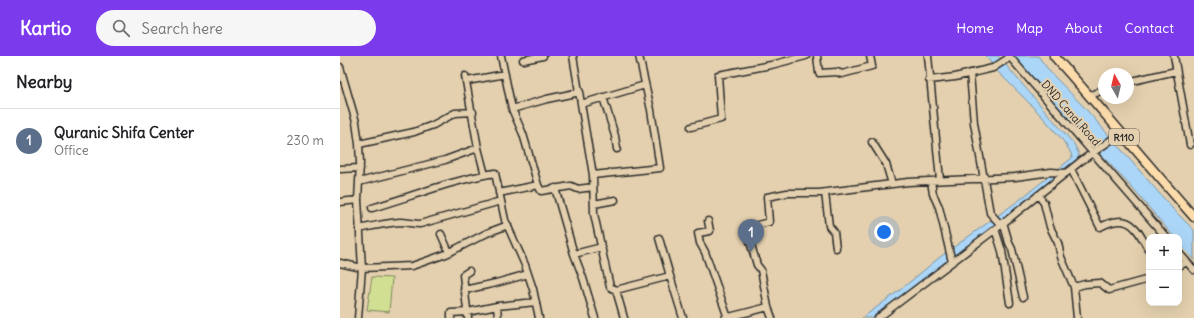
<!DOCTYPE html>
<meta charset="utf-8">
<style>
body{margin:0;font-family:Delius,sans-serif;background:#f6f6f6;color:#202124}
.controls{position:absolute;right:12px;bottom:12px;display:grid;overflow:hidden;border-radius:8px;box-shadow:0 4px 16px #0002}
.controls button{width:36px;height:36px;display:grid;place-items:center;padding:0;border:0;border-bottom:1px solid #e0e0e0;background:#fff;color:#202124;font:20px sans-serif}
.compass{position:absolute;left:758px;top:12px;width:36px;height:36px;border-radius:50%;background:#fff;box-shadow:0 4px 16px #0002;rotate:352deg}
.you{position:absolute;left:544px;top:176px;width:14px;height:14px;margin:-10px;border:3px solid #fff;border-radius:50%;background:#1a73e8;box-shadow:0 0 0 6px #1a73e833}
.badge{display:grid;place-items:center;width:26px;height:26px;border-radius:50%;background:#7c3aed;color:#fff;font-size:13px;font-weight:700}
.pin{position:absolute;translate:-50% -33px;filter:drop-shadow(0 1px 2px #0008)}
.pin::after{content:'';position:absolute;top:21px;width:14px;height:12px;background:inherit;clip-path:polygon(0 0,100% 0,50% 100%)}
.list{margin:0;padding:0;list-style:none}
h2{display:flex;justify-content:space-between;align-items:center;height:52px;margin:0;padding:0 16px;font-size:17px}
h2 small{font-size:13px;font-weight:400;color:#757577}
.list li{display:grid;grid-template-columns:26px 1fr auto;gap:12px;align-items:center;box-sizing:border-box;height:64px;padding:0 16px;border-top:1px solid #e0e0e0}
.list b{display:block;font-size:15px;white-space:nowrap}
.list p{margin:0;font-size:13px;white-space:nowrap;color:#757577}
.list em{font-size:13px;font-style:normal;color:#757577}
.icon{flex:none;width:22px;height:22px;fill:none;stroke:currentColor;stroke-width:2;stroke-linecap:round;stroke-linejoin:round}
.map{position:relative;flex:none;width:854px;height:262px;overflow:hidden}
header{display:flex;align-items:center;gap:24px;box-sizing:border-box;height:56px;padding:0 20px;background:#7c3aed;color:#fff}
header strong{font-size:19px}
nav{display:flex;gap:22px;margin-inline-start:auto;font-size:14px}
.search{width:280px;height:36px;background:#f6f6f6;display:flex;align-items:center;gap:10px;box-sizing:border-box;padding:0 14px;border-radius:22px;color:#757577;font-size:15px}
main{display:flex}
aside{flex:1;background:#fff}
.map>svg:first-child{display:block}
.park{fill:#d1df92;stroke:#7e855e}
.water{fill:#acd6f7;stroke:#7892a5}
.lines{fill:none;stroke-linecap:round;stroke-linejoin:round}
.minor-casing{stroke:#2b2b2b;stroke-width:9}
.major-casing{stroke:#2b2b2b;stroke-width:11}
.minor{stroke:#e4d0ae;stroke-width:6}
.major{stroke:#fddcac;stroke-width:8}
.labels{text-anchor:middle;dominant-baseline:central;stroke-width:4;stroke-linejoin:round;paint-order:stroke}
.shield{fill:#e4d0ae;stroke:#625c52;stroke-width:1}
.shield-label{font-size:10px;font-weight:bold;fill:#2b2b2b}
.street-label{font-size:11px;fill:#2b2b2b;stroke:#e4d0ae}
</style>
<header>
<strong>Kartio</strong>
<div class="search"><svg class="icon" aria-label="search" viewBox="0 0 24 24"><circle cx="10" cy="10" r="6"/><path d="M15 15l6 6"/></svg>Search here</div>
<nav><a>Home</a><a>Map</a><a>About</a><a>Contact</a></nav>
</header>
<main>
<aside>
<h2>Nearby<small></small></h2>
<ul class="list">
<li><span class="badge" style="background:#5c6f8a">1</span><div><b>Quranic Shifa Center</b><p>Office</p></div><em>230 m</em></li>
</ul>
</aside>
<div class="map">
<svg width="854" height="262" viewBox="0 0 854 262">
<rect width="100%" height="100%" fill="#e4d0ae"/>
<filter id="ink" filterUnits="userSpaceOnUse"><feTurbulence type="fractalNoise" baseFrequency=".025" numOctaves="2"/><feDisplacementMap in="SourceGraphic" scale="8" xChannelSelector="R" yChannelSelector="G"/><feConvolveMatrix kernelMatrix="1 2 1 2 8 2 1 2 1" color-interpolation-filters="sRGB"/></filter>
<g filter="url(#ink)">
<!-- park -->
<path class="park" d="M32,221L52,222L49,256L27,254Z"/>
<!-- water -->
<path class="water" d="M646,0H658L734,88L739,98L738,102L710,126L548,251L534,262H522L560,234L600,201L678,145L732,102C733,88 670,28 657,15C653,11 650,5 646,0Z
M673,0H698L710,16L745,52L833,153L854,174V204L839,187V181H834L793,133L720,54Z"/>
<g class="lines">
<!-- minor casing -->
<g class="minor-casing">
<path id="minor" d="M161,0L172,53L183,78L198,129
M233,0L253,119L254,158L270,231L276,234L284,262
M477,0L479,17L497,16L502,18L532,10L530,0
M588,0L600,124
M669,0L826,181
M834,0L850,89
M183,4L203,0
M0,11L16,66L19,88L20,107L18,144L22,212L18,262
M630,17L634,67L650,157L661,169
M125,20L138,92L145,119
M589,24L615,21L653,12L670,1
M127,25L165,18
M788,26L836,15
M750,40L764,33
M263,41L275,80L277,93
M241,48L305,29
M172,53L207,43L240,36
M351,71L381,63L378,19L431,9L466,0
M532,86L546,108L552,128
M19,88L74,76L93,69L115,57L133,56
M0,113L20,112
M731,113L760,171C772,165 785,161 795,172C801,178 804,187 809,194
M253,119L320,112L311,54L299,0
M591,125L593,138L599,151L612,206
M19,126L105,104L138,92
M215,132L234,198L243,222L255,262
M159,137L198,129L201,135L231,130L238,133L253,131
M485,137L489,170L494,176L496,192
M698,139L704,147L710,171L718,187L721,201L734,231L745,228L760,227L769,234L809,223
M0,146L18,144
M254,148L275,144
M32,152C73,140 113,124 155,117L165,164L185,209L193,233L199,262
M368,165L370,175L358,177L360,187L365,196L388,262
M663,166L669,187L672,193L683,241
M19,173C33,170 46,167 60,166C67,166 73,168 80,168L161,145
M655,173L662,195L670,247
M101,178L109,196
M319,182L330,220
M839,197L854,214
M234,198L262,191
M0,207L22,212L72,210L106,198L147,177L168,169
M839,210L847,206
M734,231L737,262
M124,234L156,227L188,218
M276,234L330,220L343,262
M157,250L158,262
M111,262V257L128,256L157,250L196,246
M128,262L123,219L129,215
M385,262L428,251
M432,262L428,251L421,214L417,209L406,172L429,166L427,141L447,137H479L568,126L675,121L711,116L726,117
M538,262L661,169L741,105L781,77"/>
</g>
<!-- major casing -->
<g class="major-casing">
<path id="major" d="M714,0C762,53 807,108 854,161"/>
</g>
<!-- minor -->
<use href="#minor" class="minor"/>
<!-- major -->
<use href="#major" class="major"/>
</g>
</g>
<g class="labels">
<!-- shield labels -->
<rect class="shield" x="769" y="73" width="30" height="16" rx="3"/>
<g class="shield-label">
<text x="784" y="81">R110</text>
</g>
<!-- street labels -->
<g class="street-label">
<text transform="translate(731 57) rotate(49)">DND Canal Road</text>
</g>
</g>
</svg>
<div class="controls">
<button>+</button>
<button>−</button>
</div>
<svg class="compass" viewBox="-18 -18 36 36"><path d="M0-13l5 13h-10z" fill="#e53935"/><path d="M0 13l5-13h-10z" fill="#757577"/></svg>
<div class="you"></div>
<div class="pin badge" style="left:411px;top:196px;background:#5c6f8a">1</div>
</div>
</main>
